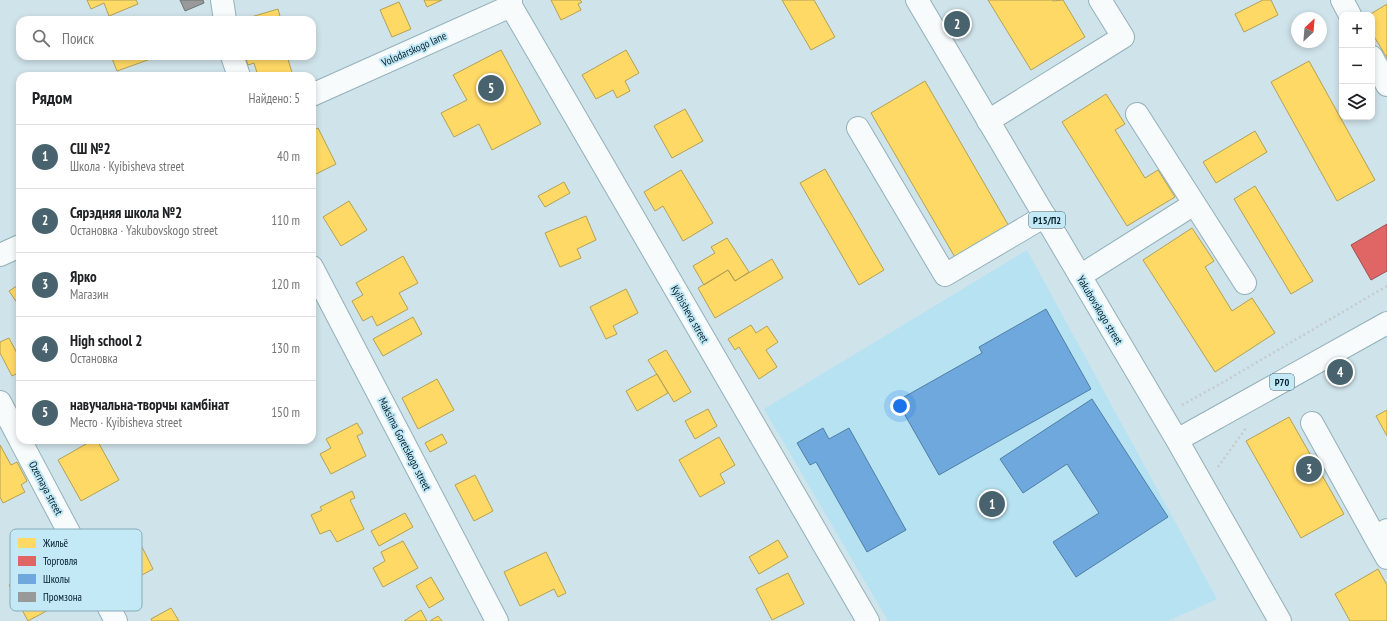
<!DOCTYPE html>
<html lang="ru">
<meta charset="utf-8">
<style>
body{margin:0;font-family:"PT Sans Narrow",sans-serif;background:#f6f6f6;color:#202124}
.controls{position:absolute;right:12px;top:12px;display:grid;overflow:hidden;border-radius:8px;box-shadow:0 2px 6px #0003}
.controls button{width:36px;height:36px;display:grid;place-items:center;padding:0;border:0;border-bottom:1px solid #e0e0e0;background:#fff;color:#202124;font:20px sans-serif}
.compass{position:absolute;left:1291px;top:12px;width:36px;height:36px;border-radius:50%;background:#fff;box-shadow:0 2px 6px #0003;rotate:26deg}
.you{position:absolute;left:900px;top:406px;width:14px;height:14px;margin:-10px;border:3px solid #fff;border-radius:50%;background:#1a73e8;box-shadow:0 0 0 6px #1a73e833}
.badge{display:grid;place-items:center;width:26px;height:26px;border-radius:50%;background:#48636d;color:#fff;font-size:13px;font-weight:700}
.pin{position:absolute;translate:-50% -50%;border:2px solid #fff;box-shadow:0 1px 4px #0006}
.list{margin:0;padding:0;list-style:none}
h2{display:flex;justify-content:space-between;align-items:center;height:52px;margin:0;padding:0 16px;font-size:17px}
h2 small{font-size:13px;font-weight:400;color:#757577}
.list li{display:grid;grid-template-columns:26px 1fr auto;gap:12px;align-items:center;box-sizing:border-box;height:64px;padding:0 16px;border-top:1px solid #e0e0e0}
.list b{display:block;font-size:15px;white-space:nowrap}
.list p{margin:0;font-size:13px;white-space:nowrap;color:#757577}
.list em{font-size:13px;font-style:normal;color:#757577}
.icon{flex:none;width:22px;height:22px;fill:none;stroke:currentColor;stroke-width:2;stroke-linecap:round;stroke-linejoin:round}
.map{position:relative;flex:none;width:1387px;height:621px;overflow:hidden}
.search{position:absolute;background:#fff;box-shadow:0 2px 6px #0003;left:16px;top:16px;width:300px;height:44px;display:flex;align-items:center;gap:10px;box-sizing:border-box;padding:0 14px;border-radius:12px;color:#757577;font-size:15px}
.panel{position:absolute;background:#fff;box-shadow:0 2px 6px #0003;left:16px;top:72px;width:300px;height:372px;border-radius:12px}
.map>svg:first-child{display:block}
.built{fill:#b7e2f2}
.homes{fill:#ffd966;stroke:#b2a154}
.shops{fill:#e06666;stroke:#9d5054}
.schools{fill:#6fa8dc;stroke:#4e7fa6}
.industry{fill:#999;stroke:#6b7477}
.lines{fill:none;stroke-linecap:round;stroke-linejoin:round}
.minor-casing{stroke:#92b0ba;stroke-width:24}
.major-casing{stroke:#92b0ba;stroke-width:24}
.path{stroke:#c4cbce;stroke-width:2.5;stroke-dasharray:2 3;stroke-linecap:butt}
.minor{stroke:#f8fbfc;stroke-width:22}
.major{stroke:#f8fbfc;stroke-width:22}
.labels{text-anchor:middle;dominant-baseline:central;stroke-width:4;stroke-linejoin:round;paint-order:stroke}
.shield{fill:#c3e8f6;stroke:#3a5b66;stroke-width:1}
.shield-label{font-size:10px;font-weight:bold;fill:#001e29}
.street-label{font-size:11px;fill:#001e29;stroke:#c3e8f6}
.key{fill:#c3e8f6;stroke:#88abb8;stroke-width:1}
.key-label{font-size:11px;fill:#001e29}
</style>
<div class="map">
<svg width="1387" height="621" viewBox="0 0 1387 621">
<rect width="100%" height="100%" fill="#cfe3ea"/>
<!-- built -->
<path class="built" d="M1027,250L1217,599L1168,621H888L764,409Z"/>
<!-- homes -->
<path class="homes" d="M87,0H136L138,4L109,16L104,3L91,9Z
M424,0H442L427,7Z
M551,0H580L582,2L578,4L581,10L561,20Z
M782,0H814L835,37L811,50Z
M988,0H1053V1L1063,0L1085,37L1031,70Z
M1263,0H1271L1278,15L1244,32L1235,14Z
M399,2L411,29L392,37L380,10Z
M1387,4V58L1372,33V15H1369Z
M278,9L281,20H252L251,17Z
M501,50L541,124L492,150L479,124L454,137L441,113L467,100L453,75Z
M626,50L639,73L625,81L630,91L617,98L613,90L596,99L582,75Z
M111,56H159L117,71Z
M245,56H287L293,76H258L254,63L248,65Z
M1309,61L1375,180L1337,201L1271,82Z
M925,81L1010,228L956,259L871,113Z
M1106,94L1125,124L1115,130L1145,178L1158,170L1175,197L1127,226L1062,122Z
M685,109L703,141L672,158L654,126Z
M318,128L336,164L312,176V131Z
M1255,131L1267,152L1216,183L1203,162Z
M825,169L884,270L859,285L800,183Z
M681,170L713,223L683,241L663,206L655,211L644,192Z
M564,182L570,193L545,207L538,196Z
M1255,186L1313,281L1291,294L1234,199Z
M349,201L367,230L341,246L323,217Z
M586,216L596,240L577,249L581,258L560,267L545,233Z
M1192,228L1214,261L1205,267L1232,311L1252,298L1275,333L1215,372L1143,260Z
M727,238L749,272L735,281L728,270L704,285L693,266L715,253L711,247Z
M403,256L418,283L399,293L408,309L377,326L372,316L363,321L352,301L363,295L356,283Z
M772,259L783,278L715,318L698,288L728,270L735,281Z
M20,284V307L9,291Z
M626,289L638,313L613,326L617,334L606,339L590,307Z
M413,317L422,334L383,356L373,339Z
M751,325L756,333L767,326L778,342L766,350L777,367L759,379L739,347L735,350L728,339Z
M9,338L20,359V372L12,376L0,353V342Z
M666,350L691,392L674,402L648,360Z
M657,374L668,393L637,411L626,391Z
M437,379L454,410L418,429L402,398Z
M708,409L717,426L695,439L685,421Z
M1387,410V436L1376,416Z
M1289,417L1344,514L1301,538L1246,441Z
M357,423L363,433L357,436L366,456L331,474L320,454L331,448L326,439Z
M442,434L447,443L430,452L425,443Z
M719,437L735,465L720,474L725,483L700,497L679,460Z
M93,440H97L119,480L81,501L58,460Z
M0,445L11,465L17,462L27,481L21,485L25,492L3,503L0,497Z
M475,475L493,511L474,521L455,485Z
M352,491L355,498L350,500L364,529L337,542L330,530L320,534L311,515L322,510L320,507Z
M405,513L413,527L379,546L371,531Z
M136,535L153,569L118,588L96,548L112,539L115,546Z
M778,540L788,557L759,574L749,557Z
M403,541L418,568L383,587L373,568L385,561L381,552Z
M546,552L566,593L558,597L554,589L520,606L504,572Z
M58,558L69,578L57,585L65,601L28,621L9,585Z
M1378,569L1387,585V621H1350L1335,594Z
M788,573L804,604L772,620L756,589Z
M431,577L444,599L429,608L416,586Z
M171,608L179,621H152L151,619Z
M421,610L427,621H404Z
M438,616L442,621H430Z"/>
<!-- shops -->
<path class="shops" d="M1387,224V271L1371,280L1351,245Z"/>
<!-- schools -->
<path class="schools" d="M1046,309L1091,389L939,475L897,401L982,353L979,347Z
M1092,399L1168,517L1076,577L1053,542L1099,513L1067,464L1023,493L1000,459Z
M823,428L829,439L849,428L906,530L867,552L816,462L810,465L797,443Z"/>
<!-- industry -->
<path class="industry" d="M180,0H203L204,3L185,11Z"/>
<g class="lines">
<!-- minor casing -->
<g class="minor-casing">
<path id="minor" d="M222,0L225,20
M1342,0L1350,15
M511,6L868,621
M232,56L239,76
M1372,57L1387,85
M312,95L511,6V0
M1137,114L1245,283
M988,121L1123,37L1100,0
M858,128L945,275L1045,216
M0,255L20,246
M312,267L497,621
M1080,276L1194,204
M0,402L20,440
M1312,423L1375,537L1387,530
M20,440L116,621
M1375,537L1387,558"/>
</g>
<!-- major casing -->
<g class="major-casing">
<path id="major" d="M917,0L1177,440L1280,621
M1177,440L1387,323"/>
</g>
<!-- path -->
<path class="path" d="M1182,405L1220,384L1387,286
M1218,467L1246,428"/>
<!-- minor -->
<use href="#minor" class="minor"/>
<!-- major -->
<use href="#major" class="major"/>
</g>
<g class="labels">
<!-- shield labels -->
<g class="shield">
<rect x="1029" y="212" width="36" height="16" rx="3"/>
<rect x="1270" y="374" width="24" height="16" rx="3"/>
</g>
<g class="shield-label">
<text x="1047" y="220">Р15/П2</text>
<text x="1282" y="382">Р70</text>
</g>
<!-- street labels -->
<g class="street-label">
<text transform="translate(414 49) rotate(-24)">Volodarskogo lane</text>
<text transform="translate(1100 310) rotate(59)">Yakubovskogo street</text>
<text transform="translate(690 314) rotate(60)">Kyibisheva street</text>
<text transform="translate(405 444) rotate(63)">Maksima Goretskogo street</text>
<text transform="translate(46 488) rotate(62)">Ozernaya street</text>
</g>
</g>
<!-- legend -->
<rect x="10" y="529" width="132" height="82" rx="6" class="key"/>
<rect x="18" y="538" width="18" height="10" fill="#ffd966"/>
<rect x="18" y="556" width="18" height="10" fill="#e06666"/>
<rect x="18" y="574" width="18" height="10" fill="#6fa8dc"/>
<rect x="18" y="592" width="18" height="10" fill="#999"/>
<g class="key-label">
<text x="43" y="547">Жильё</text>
<text x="43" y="565">Торговля</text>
<text x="43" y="583">Школы</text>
<text x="43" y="601">Промзона</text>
</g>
</svg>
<div class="controls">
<button>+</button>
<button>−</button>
<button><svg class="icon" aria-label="layers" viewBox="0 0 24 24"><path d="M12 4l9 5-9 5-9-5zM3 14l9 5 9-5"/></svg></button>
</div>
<svg class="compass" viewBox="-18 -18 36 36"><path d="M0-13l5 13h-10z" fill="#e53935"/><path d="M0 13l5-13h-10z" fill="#757577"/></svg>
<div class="you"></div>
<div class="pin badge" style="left:992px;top:504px">1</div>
<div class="pin badge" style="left:957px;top:24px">2</div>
<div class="pin badge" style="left:1309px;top:469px">3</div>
<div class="pin badge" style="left:1340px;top:372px">4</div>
<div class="pin badge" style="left:491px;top:88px">5</div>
<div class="search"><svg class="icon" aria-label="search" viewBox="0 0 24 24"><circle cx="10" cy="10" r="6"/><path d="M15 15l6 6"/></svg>Поиск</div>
<section class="panel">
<h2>Рядом<small>Найдено: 5</small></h2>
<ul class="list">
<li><span class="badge">1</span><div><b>СШ №2</b><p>Школа · Kyibisheva street</p></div><em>40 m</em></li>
<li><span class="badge">2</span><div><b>Сярэдняя школа №2</b><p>Остановка · Yakubovskogo street</p></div><em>110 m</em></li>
<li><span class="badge">3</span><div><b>Ярко</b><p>Магазин</p></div><em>120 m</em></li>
<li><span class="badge">4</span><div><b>High school 2</b><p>Остановка</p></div><em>130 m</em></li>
<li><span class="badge">5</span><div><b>навучальна-творчы камбінат</b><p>Место · Kyibisheva street</p></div><em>150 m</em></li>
</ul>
</section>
</div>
